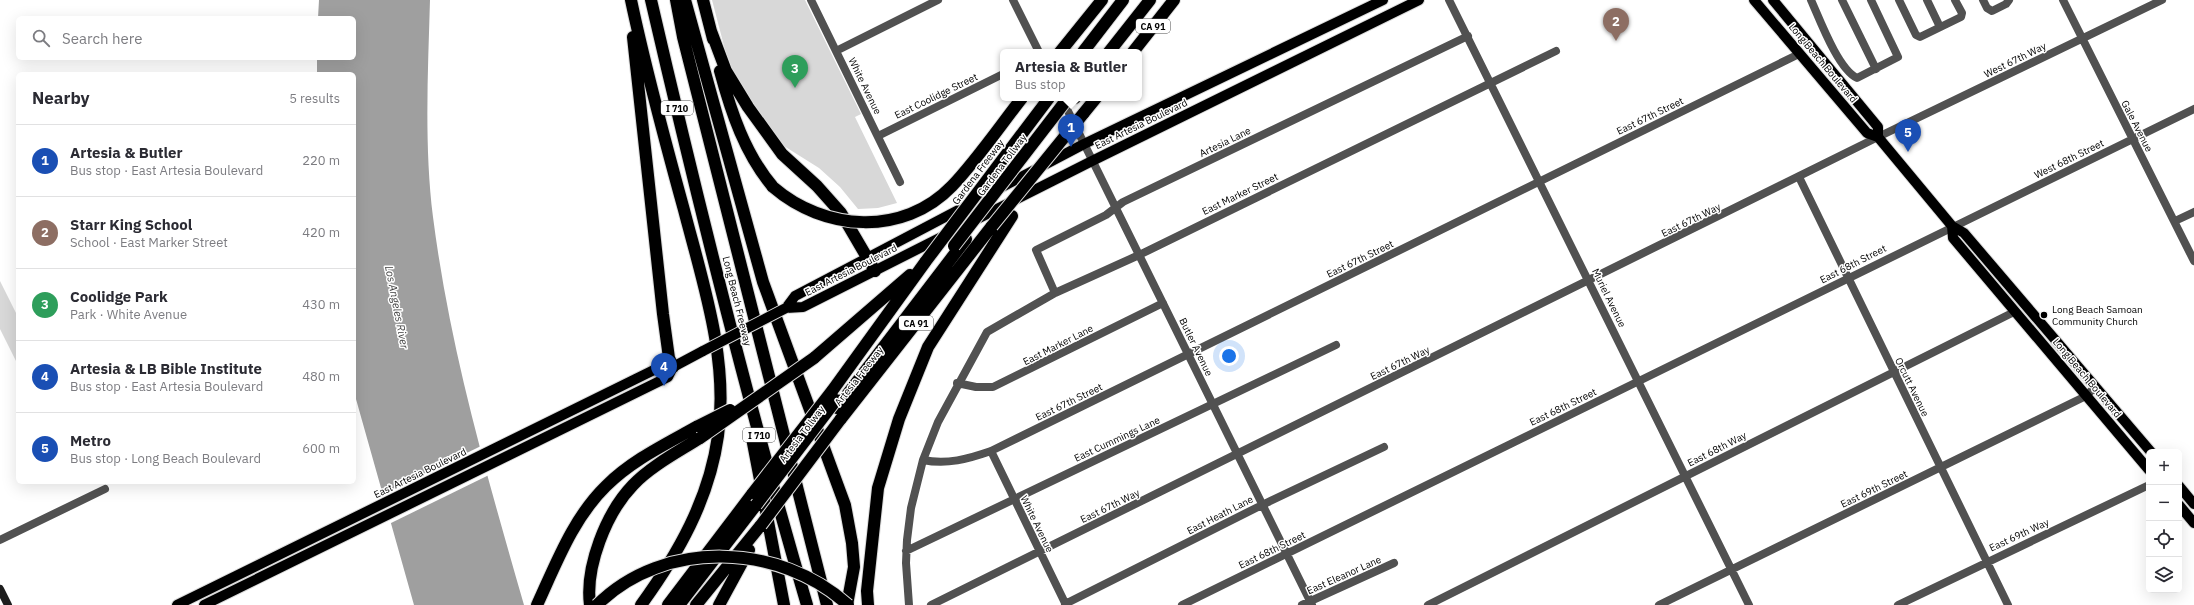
<!DOCTYPE html>
<meta charset="utf-8">
<style>
body{margin:0;font-family:"IBM Plex Sans",sans-serif;background:#f7f7f7;color:#2b2b33}
.controls{position:absolute;right:12px;bottom:12px;display:grid;overflow:hidden;border-radius:6px;box-shadow:0 4px 16px #0002}
.controls button{width:36px;height:36px;display:grid;place-items:center;padding:0;border:0;border-bottom:1px solid #e1e1e2;background:#fff;color:#2b2b33;font:20px sans-serif}
.you{position:absolute;left:1229px;top:356px;width:14px;height:14px;margin:-10px;border:3px solid #fff;border-radius:50%;background:#1a73e8;box-shadow:0 0 0 6px #1a73e833}
.badge{display:grid;place-items:center;width:26px;height:26px;border-radius:50%;background:#1a73e8;color:#fff;font-size:13px;font-weight:700}
.pin{position:absolute;translate:-50% -33px;filter:drop-shadow(0 1px 2px #0008)}
.pin::after{content:'';position:absolute;top:21px;width:14px;height:12px;background:inherit;clip-path:polygon(0 0,100% 0,50% 100%)}
.popup{position:absolute;left:1000px;top:49px;width:142px;height:52px;box-sizing:border-box;display:grid;place-content:center;border-radius:6px;background:#fff;filter:drop-shadow(0 1px 3px #0005);font-size:13px;white-space:nowrap;color:#7c7c81}
.popup b{font-size:15px;color:#2b2b33}
.popup::after{content:'';position:absolute;left:50%;top:100%;margin-left:-8px;border:8px solid transparent;border-top-color:#fff}
.list{margin:0;padding:0;list-style:none}
h2{display:flex;justify-content:space-between;align-items:center;height:52px;margin:0;padding:0 16px;font-size:17px}
h2 small{font-size:13px;font-weight:400;color:#7c7c81}
.list li{display:grid;grid-template-columns:26px 1fr auto;gap:12px;align-items:center;box-sizing:border-box;height:72px;padding:0 16px;border-top:1px solid #e1e1e2}
.list b{display:block;font-size:15px;white-space:nowrap}
.list p{margin:0;font-size:13px;white-space:nowrap;color:#7c7c81}
.list em{font-size:13px;font-style:normal;color:#7c7c81}
.icon{flex:none;width:22px;height:22px;fill:none;stroke:currentColor;stroke-width:2;stroke-linecap:round;stroke-linejoin:round}
.map{position:relative;flex:none;width:2194px;height:605px;overflow:hidden}
.search{position:absolute;background:#fff;box-shadow:0 4px 16px #0002;left:16px;top:16px;width:340px;height:44px;display:flex;align-items:center;gap:10px;box-sizing:border-box;padding:0 14px;border-radius:6px;color:#7c7c81;font-size:15px}
.panel{position:absolute;background:#fff;box-shadow:0 4px 16px #0002;left:16px;top:72px;width:340px;height:412px;border-radius:6px}
.map>svg:first-child{display:block}
.green{fill:#d8d8d8}
.water{fill:#9f9f9f}
.pier{fill:#fff}
.lines{fill:none;stroke-linecap:round;stroke-linejoin:round}
.primary-casing{stroke:#dbdbdb;stroke-width:12}
.motorway-casing{stroke:#dbdbdb;stroke-width:14}
.minor{stroke:#515151;stroke-width:8}
.secondary{stroke:#1e1e1e;stroke-width:8}
.primary{stroke:#000;stroke-width:10}
.motorway{stroke:#000;stroke-width:12}
.primary-bridge-casing{stroke:#dbdbdb;stroke-width:12;stroke-linecap:butt}
.motorway-bridge-casing{stroke:#dbdbdb;stroke-width:14;stroke-linecap:butt}
.primary-bridge{stroke:#000;stroke-width:10}
.motorway-bridge{stroke:#000;stroke-width:12}
.poi-dot{fill:#000;stroke:#fff;stroke-width:1.5}
.labels{text-anchor:middle;dominant-baseline:central;stroke-width:3;stroke-linejoin:round;paint-order:stroke}
.shield{fill:#fff;stroke:#4c4c4c;stroke-width:1}
.shield-label{font-size:9px;font-weight:bold;fill:#000}
.street-label{font-size:10px;fill:#000;stroke:#fff}
.poi-label{font-size:10px;fill:#000;stroke:#fff;text-anchor:start}
.water-label{font-size:11px;font-style:italic;fill:#404040;stroke:#fff}
</style>
<div class="map">
<svg width="2194" height="605" viewBox="0 0 2194 605">
<rect width="100%" height="100%" fill="#fff"/>
<!-- green -->
<path class="green" d="M712,0H805L861,114L855,117L897,203L878,208L858,209L840,187L819,168L776,141L753,112L729,65Z
M0,281L18,317V365L0,329Z"/>
<!-- water -->
<path class="water" d="M319,0H430C428,71 424,145 433,217C450,350 487,476 524,605H414L354,392V74H317V58H354V18H318Z"/>
<!-- pier -->
<path class="pier" d="M481,446L489,475L389,524L381,495Z"/>
<g class="lines">
<!-- primary casing -->
<g class="primary-casing">
<path id="primary" d="M1754,0L1867,133L1878,137L1952,226L1964,233L2151,452
M1773,0L1878,127V137
M1952,226L1953,238L2149,470
M786,308L803,307L1092,161L1419,0
M786,308L795,296L1084,144L1383,0
M2179,486L2194,504
M2179,505L2194,523
M177,605L662,366L673,367L703,351
M204,605L668,377L673,367"/>
</g>
<!-- motorway casing -->
<g class="motorway-casing">
<path id="motorway" d="M631,0C646,71 665,141 684,210C703,283 729,360 718,436C709,500 678,554 641,605
M651,0C698,203 748,405 807,605
M676,0L683,37L827,605
M685,0L763,282L845,505L852,543L854,567L847,605
M703,0L713,39
M711,31L726,71L748,107L782,154L817,186L841,213L875,271
M633,37L663,314L669,358L673,367
M1060,52L1102,0
M1083,52L1123,0
M1109,52L1150,0
M1133,52L1174,0
M720,71C731,112 745,154 773,187
M1074,98H1075
M1083,114L1096,98
M814,358L910,275
M832,391L926,261
M837,408L966,239
M840,420L992,226
M753,443L784,605
M537,605C556,564 573,518 606,486C632,460 666,444 698,426
M590,605C585,567 606,513 633,485C651,466 678,452 700,438
M668,605L753,493
M679,605L756,505
M696,605L761,525
M719,605L749,550
M868,605L867,591L878,488L899,419L928,347L1012,216"/>
</g>
<!-- minor -->
<path class="minor" d="M811,0L900,182
M1013,0L1039,52
M1449,0L1749,605
M1811,0C1820,20 1838,69 1857,78L1898,57L1871,0
M1842,0L1876,69
M1899,0L1916,35L1920,37L1961,17L1962,13L1955,0
M1927,0L1940,27
M1983,0L1987,8L1992,11L2006,4L2009,0
M2063,0L2194,261
M836,51L938,0
M1063,101L1312,605
M878,136L1003,74
M1799,177L2008,605
M2175,221L2194,212
M1055,293L1036,250L1106,215L1123,202L1468,36
M957,383L976,387H993L1163,303
M991,451L1066,605
M923,460C947,465 968,459 991,451L1799,54
M0,540L105,489
M906,551L1336,345
M1065,604L1262,505L1384,447
M909,605L906,563L907,540L911,508L923,460L938,422L987,332L1055,293L1139,255L1556,51
M931,605L1878,137L2162,0
M1182,605L2194,109
M1302,605L1394,563
M1428,605L2014,312
M1659,605L2086,396L2095,387
M1898,605L2149,485"/>
<!-- secondary -->
<path class="secondary" d="M0,589L8,605"/>
<!-- primary -->
<use href="#primary" class="primary"/>
<!-- motorway -->
<use href="#motorway" class="motorway"/>
<!-- primary-bridge casing -->
<g class="primary-bridge-casing">
<path id="primary-bridge" d="M703,351L786,308"/>
</g>
<!-- motorway-bridge casing -->
<g class="motorway-bridge-casing">
<path id="motorway-bridge" d="M773,187C824,231 903,237 952,186C976,161 1000,126 1022,98
M992,226L1083,114
M954,246L1068,98
M926,261L1049,98
M698,426L730,410
M700,438L814,358
M753,493L832,391
M756,505L836,400
M761,525L840,420
M597,605C664,538 780,543 848,605"/>
</g>
<!-- primary-bridge -->
<use href="#primary-bridge" class="primary-bridge"/>
<!-- motorway-bridge -->
<use href="#motorway-bridge" class="motorway-bridge"/>
</g>
<!-- markers -->
<circle class="poi-dot" cx="2044" cy="315" r="4"/>
<g class="labels">
<!-- shield labels -->
<g class="shield">
<rect x="1136" y="19" width="34" height="14" rx="3"/>
<rect x="661" y="101" width="32" height="14" rx="3"/>
<rect x="899" y="316" width="34" height="14" rx="3"/>
<rect x="743" y="428" width="32" height="14" rx="3"/>
</g>
<g class="shield-label">
<text x="1153" y="26">CA 91</text>
<text x="677" y="108">I 710</text>
<text x="916" y="323">CA 91</text>
<text x="759" y="435">I 710</text>
</g>
<!-- street labels -->
<g class="street-label">
<text transform="translate(2015 60) rotate(-26)">West 67th Way</text>
<text transform="translate(1823 63) rotate(50)">Long Beach Boulevard</text>
<text transform="translate(865 86) rotate(64)">White Avenue</text>
<text transform="translate(936 96) rotate(-26)">East Coolidge Street</text>
<text transform="translate(1650 116) rotate(-26)">East 67th Street</text>
<text transform="translate(1141 124) rotate(-26)">East Artesia Boulevard</text>
<text transform="translate(2137 126) rotate(63)">Gale Avenue</text>
<text transform="translate(1225 142) rotate(-26)">Artesia Lane</text>
<text transform="translate(2069 159) rotate(-26)">West 68th Street</text>
<text transform="translate(1002 165) rotate(-53)">Gardena Tollway</text>
<text transform="translate(978 172) rotate(-53)">Gardena Freeway</text>
<text transform="translate(1240 194) rotate(-26)">East Marker Street</text>
<text transform="translate(1691 220) rotate(-26)">East 67th Way</text>
<text transform="translate(1360 259) rotate(-26)">East 67th Street</text>
<text transform="translate(1853 264) rotate(-27)">East 68th Street</text>
<text transform="translate(851 270) rotate(-27)">East Artesia Boulevard</text>
<text transform="translate(1609 298) rotate(64)">Muriel Avenue</text>
<text transform="translate(737 301) rotate(76)">Long Beach Freeway</text>
<text transform="translate(1058 345) rotate(-27)">East Marker Lane</text>
<text transform="translate(1196 347) rotate(64)">Butler Avenue</text>
<text transform="translate(1400 363) rotate(-26)">East 67th Way</text>
<text transform="translate(859 376) rotate(-52)">Artesia Freeway</text>
<text transform="translate(2087 378) rotate(50)">Long Beach Boulevard</text>
<text transform="translate(1912 387) rotate(64)">Orcutt Avenue</text>
<text transform="translate(1069 402) rotate(-26)">East 67th Street</text>
<text transform="translate(1563 407) rotate(-26)">East 68th Street</text>
<text transform="translate(802 434) rotate(-53)">Artesia Tollway</text>
<text transform="translate(1117 439) rotate(-25)">East Cummings Lane</text>
<text transform="translate(1717 449) rotate(-27)">East 68th Way</text>
<text transform="translate(420 473) rotate(-26)">East Artesia Boulevard</text>
<text transform="translate(1874 489) rotate(-26)">East 69th Street</text>
<text transform="translate(1110 506) rotate(-26)">East 67th Way</text>
<text transform="translate(1220 515) rotate(-27)">East Heath Lane</text>
<text transform="translate(1037 524) rotate(64)">White Avenue</text>
<text transform="translate(2019 535) rotate(-25)">East 69th Way</text>
<text transform="translate(1272 550) rotate(-26)">East 68th Street</text>
<text transform="translate(1344 575) rotate(-24)">East Eleanor Lane</text>
</g>
<!-- poi labels -->
<g class="poi-label">
<text x="2052" y="309">Long Beach Samoan<tspan x="2052" dy="12">Community Church</tspan></text>
</g>
<!-- water labels -->
<g class="water-label">
<text transform="translate(397 307) rotate(79)">Los Angeles River</text>
</g>
</g>
</svg>
<div class="controls">
<button>+</button>
<button>−</button>
<button><svg class="icon" aria-label="locate" viewBox="0 0 24 24"><circle cx="12" cy="12" r="6"/><path d="M12 2v4M12 18v4M2 12h4M18 12h4"/></svg></button>
<button><svg class="icon" aria-label="layers" viewBox="0 0 24 24"><path d="M12 4l9 5-9 5-9-5zM3 14l9 5 9-5"/></svg></button>
</div>
<div class="you"></div>
<div class="pin badge" style="left:1071px;top:147px;background:#1a4fb4">1</div>
<div class="popup"><b>Artesia &amp; Butler</b>Bus stop</div>
<div class="pin badge" style="left:1616px;top:41px;background:#8d6e63">2</div>
<div class="pin badge" style="left:795px;top:88px;background:#2e9e5b">3</div>
<div class="pin badge" style="left:664px;top:386px;background:#1a4fb4">4</div>
<div class="pin badge" style="left:1908px;top:152px;background:#1a4fb4">5</div>
<div class="search"><svg class="icon" aria-label="search" viewBox="0 0 24 24"><circle cx="10" cy="10" r="6"/><path d="M15 15l6 6"/></svg>Search here</div>
<section class="panel">
<h2>Nearby<small>5 results</small></h2>
<ul class="list">
<li><span class="badge" style="background:#1a4fb4">1</span><div><b>Artesia &amp; Butler</b><p>Bus stop · East Artesia Boulevard</p></div><em>220 m</em></li>
<li><span class="badge" style="background:#8d6e63">2</span><div><b>Starr King School</b><p>School · East Marker Street</p></div><em>420 m</em></li>
<li><span class="badge" style="background:#2e9e5b">3</span><div><b>Coolidge Park</b><p>Park · White Avenue</p></div><em>430 m</em></li>
<li><span class="badge" style="background:#1a4fb4">4</span><div><b>Artesia &amp; LB Bible Institute</b><p>Bus stop · East Artesia Boulevard</p></div><em>480 m</em></li>
<li><span class="badge" style="background:#1a4fb4">5</span><div><b>Metro</b><p>Bus stop · Long Beach Boulevard</p></div><em>600 m</em></li>
</ul>
</section>
</div>
